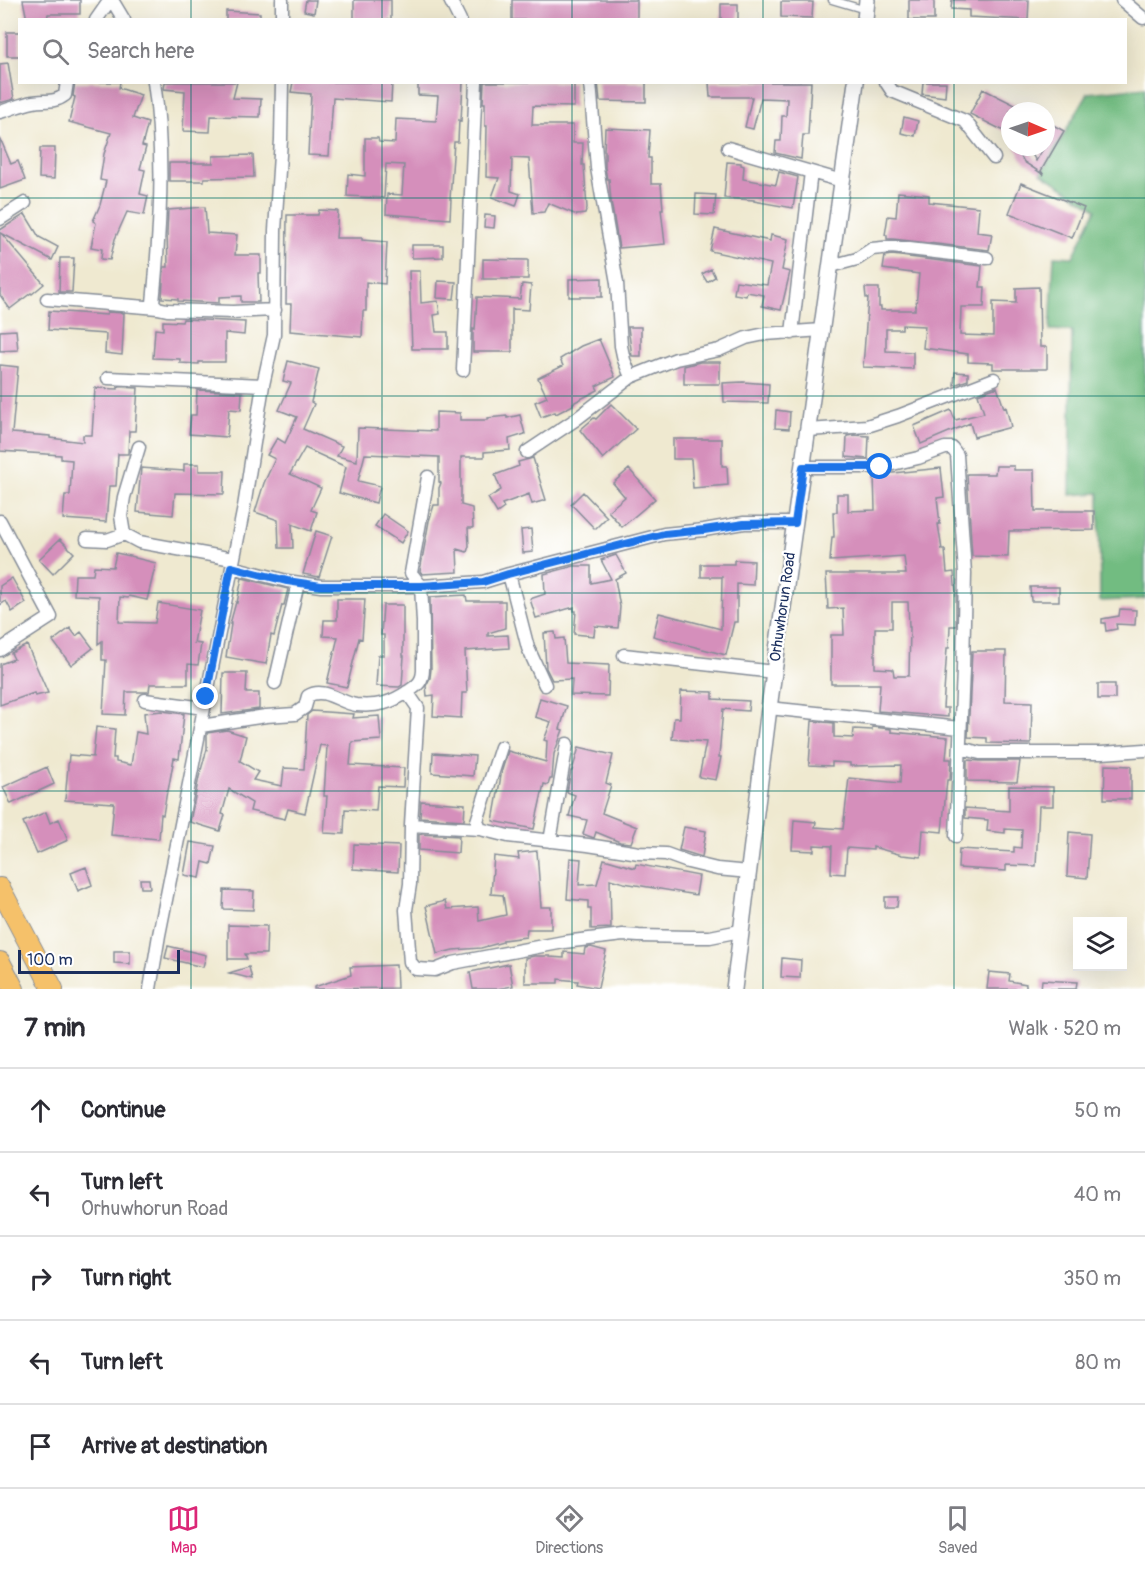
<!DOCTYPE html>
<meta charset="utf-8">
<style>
body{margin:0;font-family:Pangolin,sans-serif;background:#f2f2f3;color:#2b2b33}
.controls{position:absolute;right:18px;bottom:18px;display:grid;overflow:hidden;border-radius:0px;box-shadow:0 6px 24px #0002}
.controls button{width:54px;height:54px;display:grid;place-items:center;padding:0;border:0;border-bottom:2px solid #e1e1e2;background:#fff;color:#2b2b33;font:30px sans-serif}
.compass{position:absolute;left:1001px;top:102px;width:54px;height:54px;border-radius:50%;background:#fff;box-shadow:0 6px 24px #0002;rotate:92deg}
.scale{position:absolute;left:18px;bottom:15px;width:162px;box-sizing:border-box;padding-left:6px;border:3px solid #1b2f5e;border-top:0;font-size:16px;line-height:21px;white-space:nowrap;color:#1b2f5e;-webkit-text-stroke:4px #fff;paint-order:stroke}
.stop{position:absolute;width:18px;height:18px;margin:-14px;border:4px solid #1a73e8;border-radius:50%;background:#fff}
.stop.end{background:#1a73e8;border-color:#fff;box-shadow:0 2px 6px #0008}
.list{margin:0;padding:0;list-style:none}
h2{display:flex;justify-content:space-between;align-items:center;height:78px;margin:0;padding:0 24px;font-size:26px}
h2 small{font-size:20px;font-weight:400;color:#7c7c81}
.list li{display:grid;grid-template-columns:39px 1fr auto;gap:18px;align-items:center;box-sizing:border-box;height:84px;padding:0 24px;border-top:2px solid #e1e1e2}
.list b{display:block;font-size:22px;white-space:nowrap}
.list p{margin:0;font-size:20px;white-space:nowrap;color:#7c7c81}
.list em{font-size:20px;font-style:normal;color:#7c7c81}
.icon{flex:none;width:33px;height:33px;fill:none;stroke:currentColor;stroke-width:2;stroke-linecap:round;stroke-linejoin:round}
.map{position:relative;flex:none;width:1145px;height:989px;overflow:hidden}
.search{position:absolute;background:#fff;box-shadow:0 6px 24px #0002;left:18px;right:18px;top:18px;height:66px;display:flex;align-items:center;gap:15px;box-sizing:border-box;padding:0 21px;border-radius:0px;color:#7c7c81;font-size:22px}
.sheet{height:498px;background:#fff}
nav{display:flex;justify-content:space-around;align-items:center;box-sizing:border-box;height:84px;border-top:2px solid #e1e1e2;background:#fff;font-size:16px;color:#7c7c81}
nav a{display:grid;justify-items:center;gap:3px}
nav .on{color:#db2777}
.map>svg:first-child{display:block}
.forest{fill:#72bc81;stroke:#467670;stroke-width:1.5}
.building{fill:#d58fbb;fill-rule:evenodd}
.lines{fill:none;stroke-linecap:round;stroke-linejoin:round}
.service-casing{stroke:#858c97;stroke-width:9}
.minor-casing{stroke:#858c97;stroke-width:15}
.tertiary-casing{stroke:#858c97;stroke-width:18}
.primary-casing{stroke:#858c97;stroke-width:22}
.service{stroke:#fff;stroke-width:6}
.minor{stroke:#fff;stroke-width:12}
.tertiary{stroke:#fff;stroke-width:15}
.primary{stroke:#f5c16b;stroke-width:20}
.route{stroke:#1a73e8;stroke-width:8}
.grid{fill:none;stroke:#0f766e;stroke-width:1.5;stroke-opacity:0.55}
.labels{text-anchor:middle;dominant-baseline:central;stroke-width:4.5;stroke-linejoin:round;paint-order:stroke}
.street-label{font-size:15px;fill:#1b2f5e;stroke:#fff}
</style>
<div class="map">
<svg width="1145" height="989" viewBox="0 0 1145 989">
<rect width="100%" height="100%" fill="#fff"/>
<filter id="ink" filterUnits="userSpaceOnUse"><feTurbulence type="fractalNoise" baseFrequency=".0167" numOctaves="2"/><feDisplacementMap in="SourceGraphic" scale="12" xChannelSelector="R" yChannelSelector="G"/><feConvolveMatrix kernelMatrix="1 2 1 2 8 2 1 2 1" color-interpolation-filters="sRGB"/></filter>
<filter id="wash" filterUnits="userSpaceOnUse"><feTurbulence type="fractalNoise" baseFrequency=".008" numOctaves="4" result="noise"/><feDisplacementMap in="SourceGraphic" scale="24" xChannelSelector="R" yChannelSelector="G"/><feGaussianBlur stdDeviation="1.35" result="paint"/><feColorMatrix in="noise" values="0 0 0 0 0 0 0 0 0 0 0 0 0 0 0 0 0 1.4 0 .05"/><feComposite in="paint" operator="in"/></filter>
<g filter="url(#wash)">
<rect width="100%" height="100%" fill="#efe9d0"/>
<!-- forest -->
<path class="forest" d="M1145,87V599L1100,601L1099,493L1070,495L1072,331L1050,330L1054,256L1073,257L1096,209L1041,173L1088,93Z"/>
<g id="blocks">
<!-- building -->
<path class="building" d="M23,0H80V14H48L47,20H27Z
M306,0H316L314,13L304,11Z
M354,0H391V20H354Z
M512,0H637V20H512Z
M909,0H934V20H909Z
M952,0H1029L1028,20L969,17V10L951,9Z
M781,2H813L812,18L781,17Z
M721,4H738V20H721Z
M226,11L260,13V20H226Z
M7,32H20V56H7Z
M8,63L14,99L0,103V64Z
M75,82H120L119,88L141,95L133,118L148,123L142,146L146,147L140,169L145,170L140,194L148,196L144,215L127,212L115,239L110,260L101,259L102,249L91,247L96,223L93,221L100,205L106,181L100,180L104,154L111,133L69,122L75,97L73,96Z
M165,82H237L233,98L261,99L260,117L211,116L210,132L183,131L185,91L164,89Z
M293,82H392L391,102L333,98L329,156L308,155L311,94L291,92Z
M418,82H463L461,121L459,120L458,142H454L450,199H451L450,219L386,214L387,194L402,195L404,165L386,164L384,198L347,196L348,174L365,176V138H378L379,142L395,143L396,119L436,121L438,96L418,95Z
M484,82H574V107L533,106L532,125H573V143H583L582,165H584L587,208L585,214L577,215L548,203L544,212L533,213L529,159L512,158L511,191L520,194L516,206L492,197L499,178L486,177L487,126H485V103H483Z
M598,82H646V102L600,101Z
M709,82H811L808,135H803L801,159L775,153L776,141H781L782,116H786L787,99L761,98L753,129L745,127L752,97H710Z
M923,82H946L945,97L922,94Z
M983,89L1027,111H1010V134L970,114Z
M904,117L918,121L915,136L901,133Z
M1046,121L1064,131L1041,171L1044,175L1024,162L1015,147H1028L1036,161L1044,147H1046Z
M605,128L650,130L648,158H651V184H661L663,209H661L665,244L619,248L611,201L609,179H607L605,168V151H604Z
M0,138L11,164L18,161L25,180L0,189Z
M40,148H55L54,179L39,178Z
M253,155L254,177L204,178V181H169V163H213V156Z
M727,162L741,163V165L744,166L743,179L776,185L779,172L798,177L793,208L754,201V200L724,198Z
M1021,183L1084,208L1072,238L1009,213Z
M898,192L929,195V202L979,207L977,232L992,234L989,250L893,239H887V235H885L888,216L896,217Z
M696,194L716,195L714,215L695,214Z
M205,207L207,233L237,235L235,255H261V273H258L259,302H241V296L219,297V303L178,301V299L162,298L164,267H168L167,233L168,210Z
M319,210L338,211L336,238H362V240L387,242L385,284L366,282V311H363L362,337L290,331L291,304H286L287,215H318Z
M25,214L39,237L58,247L52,260L1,233L44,284L32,294L31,293L10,309L0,295V230Z
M485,215L495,216L494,228L484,227Z
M715,229L770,241L771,235L788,239L782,270L790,272L781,310L762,306L764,295L747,292L746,296L734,294L736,281L767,285L771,264L710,251Z
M412,245H443V257L412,258Z
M892,255L982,266L980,287H985L984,307H961L960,335L993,336V302L1016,303V288L1039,287L1040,347H1047V369H993V363L968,362V354L923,348L925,326L902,325V329H886V351L913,352V369L863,367L868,298H866L865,288H879V307H881V310H915V306H916L919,274L883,269L885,256Z
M60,258H74L72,292H59Z
M483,259L528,260V279H483Z
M711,269L715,277L707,282L702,274Z
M409,271H420L421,303L438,301L440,314L434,315L436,332H448V349H412Z
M602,278V297H569V279Z
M438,281L456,282L454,299L437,298Z
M522,284L531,285L529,310L512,309V352H473V329L475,330L477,297L520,299Z
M49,311L107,315V312L124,313L122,355L105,353L106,334L48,330Z
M183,319L245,322L244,335L225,333V362H199V364L180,363V359L153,358L155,329L163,330V321L182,322Z
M628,327H641V356H632Z
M16,330L18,350L0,351V331Z
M599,339L615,377L596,386L598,390L573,403V405L556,414L555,412L541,417L535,402L547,397L538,378L563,366L560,359L581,346Z
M288,361L319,369L311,402L314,404L303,429L342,446L337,456L357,461L358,428L436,431V412L460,413V420H488V418L507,416V418L520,415L525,434L509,439L510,450L484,452V457H461V505L472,508L473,528H468L469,546L467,552L457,549L458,572L422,574L420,571L429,521L434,505H439V488L441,483L439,482V457L365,454L358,481L380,486L376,503L339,493L346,467L305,448L290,474L321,488L311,510L317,512L311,531L292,524L293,548H279L278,520L255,512L264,483L275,459L267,455L277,438L285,443L297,417L279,410L291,383L283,381Z
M700,362H720V384H684V366Z
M0,365L18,367L12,433L50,436V438L83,442V435H92L95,388L118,389V387L138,388L135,431H129L128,454H118L116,486H109L106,522L63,519L65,495H70L72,460L61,459V455L0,451Z
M955,372L968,373V380L954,385Z
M743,382L769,384L768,403L724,402L723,383Z
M997,387L1004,408L1006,407L1011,427L974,437L970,423L921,444L914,426L951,410L955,420L984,413L978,394Z
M197,390L242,392L241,410L229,409L227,437L189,434L191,415H196Z
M611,404L636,429L603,459L580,430L594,418L596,419Z
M776,410L790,412L789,429L775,428Z
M854,435L869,436L868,459L846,457L847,436Z
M673,439H722V466H727L728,485L693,488L691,459H673Z
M533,458L546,500L532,504L529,494L502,504L504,508L497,513L488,498L501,490L495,475L519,466L518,462Z
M184,464H199V471H225L224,494L175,493L173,515L137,512L141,468L184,471Z
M996,466H1014V470H1034L1035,511H1094V530L1009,531L1008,557L972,556L967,474H995Z
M941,468L944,497L937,498L940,524H938L942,550H945L947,573L954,572L956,595V626H950L949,648H947L943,708H948V717L878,711L880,684H831V635H844L843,608L828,609L826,574H906L904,556L830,561L832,537H834L833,512H837V494H848V511L875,510L874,475ZM892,602H908L909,627H910L909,676H894L893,669L875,668V628H892Z
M629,469L655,499L622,527L608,511L625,497L613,483Z
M583,492L607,517L595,529L571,504Z
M383,514L408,531L401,543L375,526Z
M531,529L533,552L523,553L521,530Z
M316,531L332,536L319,577L303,574Z
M60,539L74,553L53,574L39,559Z
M116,553L135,557V558L156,563L147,600L129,596L128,598L120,597L119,622L155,623L158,603L200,610L194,643L201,644L198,665L188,664V684H150L149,692H126L125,715L103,714L106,660H102V641L98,644L99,596L74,595L75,575H93L94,566L113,567Z
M616,555L626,573L615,579L620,607L618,628L595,626L594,636L574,634L576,611H574V607L536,618L530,599L545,594L544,574L574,566H591V583L611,579L601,560Z
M734,560L754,561L753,585L737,584V622H734L726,655L653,636L659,613L721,629L722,577H701V564H734Z
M12,578L26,603L12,612L6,601L0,605V586Z
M242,578L288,589L284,605H282L274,636L271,635L266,664L226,657L231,624H230L236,602L237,603Z
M1030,587H1059V601H1031Z
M466,595L467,601H505V628L488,633V636L508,635L509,648L465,651L467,693H462L461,718L433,716L434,695L427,696L426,686L430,678L431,669L430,597Z
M337,599H365L362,639L359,638L347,687L327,683L338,637L323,636L324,620H337Z
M383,605H403V656H404L402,685L399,687L376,686L378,655H384V635H381Z
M1120,609L1136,610L1135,625L1116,624L1117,629L1106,631L1105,623H1102V619L1119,616Z
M70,628L76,636L81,632L93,648L71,665L53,641Z
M555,632L556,639L564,638L566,663L609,665L608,696L571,695L572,679L552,680L546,668L544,633Z
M27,645L48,693L35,696L34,693L0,705V664L14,659L11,653Z
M972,651H1006L1005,701L1032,702L1031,744L987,743V738L968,737Z
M223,673H247L246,693H259V709L222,714Z
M1098,684H1115V699H1098Z
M681,691L713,692V699L749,701L748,711L723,709L719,757H721L716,780L699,777L706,742L672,739L674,718H680Z
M540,698L567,706L560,729L563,730L554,754L552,779H550L548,785L544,784L534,829L493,821L502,770L508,751L546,762L547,741L544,740L551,722L535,717Z
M162,711L184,714L179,759L174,758L168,791H167L163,815L161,814L159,839L111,835L114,803L65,800L69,755L93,757L96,727L115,729L113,758H116V762L131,765L136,732L146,734L144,713Z
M312,711L354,714L353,718L379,716L381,740L352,742L350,765L404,768L403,787L378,786L376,811L345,809L344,834L324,833L327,796H324L327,746L320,745L305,813L288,809L285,819L250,811L252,803L229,789L222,814L225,815L220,831L190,822L199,777L207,749V733L227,730L246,736L240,761L258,772L253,780L282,786L284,768L304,769L307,715Z
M812,721L834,723V737L853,738L854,729L872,730V727L891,729V732L948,737L946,759H951L950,780H947L942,832L923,830L921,857L902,855L873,847V850L847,848L845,874L831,873L832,846L814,845V851L792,850L794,820L816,822L815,827L843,829L849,778L900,783L901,765L850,766V763L832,762V766L809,765Z
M579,747L613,755L606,783L611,785L602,813L637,827L631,843L620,842L596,832L594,838L583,834L587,820L569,816L575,795L567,792L571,771H572Z
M433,753L475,756L473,776L432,773Z
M967,760L980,761H1020L1017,782L967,781Z
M1105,765L1131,766V799H1104Z
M47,767L54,784L11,804L3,787Z
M1009,786L1053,787V806H1039L1036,866L1006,865V871L958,868L959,849L1014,852V847L1021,848L1022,830L1005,829V833L987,831L988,820L965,818V808L1009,811Z
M421,801L465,804L464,820L420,817Z
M46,812L50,823L59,819L68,840L37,854L23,822Z
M684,827L706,831L702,857L679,850Z
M1069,832L1090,834L1087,878L1067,876Z
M419,834L459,836L458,853L419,850Z
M190,842L215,846L211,864L203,862L200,878L184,875Z
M354,844L399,846L398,872L353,869Z
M537,851L541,907H551V929H527L526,937L503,940V942L481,948L453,950L437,954L426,906L445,901L447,909L478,907L479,921L506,915L503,895L491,894L494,856L519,859L518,853Z
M570,858L581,859L579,885L597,884L604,859L635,868L636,864L699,876L696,895L624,883L610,879L611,928L591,929V909H588V901L567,899Z
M86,867L92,885L78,891L71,873Z
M140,879H149L150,888H141Z
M224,890L254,891L253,910L223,909Z
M885,897H898L897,907H885Z
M228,925L267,926L266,954H245L247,959H228Z
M168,946L206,955L203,967L165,958Z
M591,947L606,951L598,988L577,984L578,981L558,979V983H525V958L534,956H550V957L564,958V952L584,954L585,948Z
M114,951H130V964L114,963Z
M782,958L801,960L800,978L781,977Z
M509,964L513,986L497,989H473L470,972Z
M396,965L397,988L314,989V987L351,975L350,967Z
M249,967L252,979L229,973Z
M989,972L1010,974L1009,981L1026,984V989H987Z
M1042,980L1077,982L1076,989H1041Z"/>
</g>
</g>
<g filter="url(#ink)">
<use href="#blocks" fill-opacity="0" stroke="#858c97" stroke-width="1.5"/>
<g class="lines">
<!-- service casing -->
<g class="service-casing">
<path id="service" d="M832,0L866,10"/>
</g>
<!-- minor casing -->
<g class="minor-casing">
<path id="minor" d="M112,0L124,20
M282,0V20
M450,0L460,20
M1122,0L1143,18
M96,20L110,0
M154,82C165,155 160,230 153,303L158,308L167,310L233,312L275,310
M590,82L597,168L617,283L621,346L624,360L631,377
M886,82L892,91L965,121L994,158
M0,112C11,109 22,104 33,102C45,100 55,103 65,95L67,82
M728,148L842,181
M0,219L25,203
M831,266L857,259L872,249L892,247L987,258
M47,299L158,308
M792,333L811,172
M463,370L476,82
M108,378L263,385
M808,430L867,426L898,416L994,379
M139,447L124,497L121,516L124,534L139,542L233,559
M527,452L575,420L631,377L676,359L719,350L746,338L765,334L822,330
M803,467H880L918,458L945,448H952L957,455L965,573L963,670L956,836
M0,521L51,617L0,650
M87,539L107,540L124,534
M232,567L287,581L321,586H421L483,582L509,574L664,534L704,530L744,523H795
M509,574L528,648L545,685
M624,655L774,672
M275,683L298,583
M407,692L418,708L411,825L410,884L406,910L410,962L416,969L435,970L453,963L564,942L623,935L639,936L690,937H710L740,931
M145,700L204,708
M769,708L960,728
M201,726L266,716L295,714L305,707L308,696C324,686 340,703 356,705C378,707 391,703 409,691C418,685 423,681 423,669V622L421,586L411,573L428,477
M501,747L477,821L480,829L508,836L588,845L639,853L666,854L688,862L717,869L749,872
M961,748L980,753H1102L1145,750
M411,825L480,829
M550,841L567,744
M150,989L159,935L244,507L263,385L274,335L275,230L281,140L282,82"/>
</g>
<!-- tertiary casing -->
<g class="tertiary-casing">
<path id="tertiary" d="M865,20L867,0
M734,989L769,708L856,82"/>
</g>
<!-- primary casing -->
<g class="primary-casing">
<path id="primary" d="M0,888L53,989
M0,962L14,989"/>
</g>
<!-- service -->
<use href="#service" class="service"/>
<!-- minor -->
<use href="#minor" class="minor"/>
<!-- tertiary -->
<use href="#tertiary" class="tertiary"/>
<!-- primary -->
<use href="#primary" class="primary"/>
</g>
</g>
<g class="lines" filter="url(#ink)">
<!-- route -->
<path class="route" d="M206,697L231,567L287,581L321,586H421L483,582L508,574L664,534L704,530L744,524L795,523L803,467H880"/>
</g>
<!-- grid -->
<path class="grid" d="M191,0V20M382,0V20M572,0V20M763,0V20M954,0V20M191,82V989M382,82V989M572,82V989M763,82V989M954,82V989M0,198H1145M0,396H1145M0,593H1145M0,791H1145"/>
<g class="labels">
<!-- street labels -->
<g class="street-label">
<text transform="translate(783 607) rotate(-82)">Orhuwhorun Road</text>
</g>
</g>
</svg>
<div class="controls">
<button><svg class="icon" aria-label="layers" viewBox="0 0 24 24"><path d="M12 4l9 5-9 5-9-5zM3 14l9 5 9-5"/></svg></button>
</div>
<svg class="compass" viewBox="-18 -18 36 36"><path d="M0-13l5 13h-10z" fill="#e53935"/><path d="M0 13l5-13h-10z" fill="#7c7c81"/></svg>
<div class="scale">100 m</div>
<div class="stop" style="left:880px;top:467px"></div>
<div class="stop end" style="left:206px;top:697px"></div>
<div class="search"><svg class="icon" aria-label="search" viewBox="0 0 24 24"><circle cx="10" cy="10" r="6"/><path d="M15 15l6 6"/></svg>Search here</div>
</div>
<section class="sheet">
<h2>7 min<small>Walk · 520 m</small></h2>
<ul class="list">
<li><svg class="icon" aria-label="ahead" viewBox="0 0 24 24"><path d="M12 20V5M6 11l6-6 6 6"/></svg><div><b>Continue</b></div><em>50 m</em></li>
<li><svg class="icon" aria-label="left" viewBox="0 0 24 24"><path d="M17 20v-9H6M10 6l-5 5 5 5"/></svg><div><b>Turn left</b><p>Orhuwhorun Road</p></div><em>40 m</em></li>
<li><svg class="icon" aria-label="right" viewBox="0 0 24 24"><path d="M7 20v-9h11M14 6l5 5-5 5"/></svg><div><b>Turn right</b></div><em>350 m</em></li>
<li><svg class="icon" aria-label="left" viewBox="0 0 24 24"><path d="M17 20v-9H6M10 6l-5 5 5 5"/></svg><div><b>Turn left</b></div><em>80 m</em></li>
<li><svg class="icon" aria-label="arrive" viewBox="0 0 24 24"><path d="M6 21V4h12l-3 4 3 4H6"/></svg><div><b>Arrive at destination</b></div></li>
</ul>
</section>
<nav>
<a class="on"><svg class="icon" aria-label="map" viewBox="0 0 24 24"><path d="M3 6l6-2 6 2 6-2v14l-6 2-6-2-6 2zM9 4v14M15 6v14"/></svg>Map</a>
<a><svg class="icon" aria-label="directions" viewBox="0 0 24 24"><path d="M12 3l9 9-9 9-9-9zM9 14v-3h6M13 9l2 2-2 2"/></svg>Directions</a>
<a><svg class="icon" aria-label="saved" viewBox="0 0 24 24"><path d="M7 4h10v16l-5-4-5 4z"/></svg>Saved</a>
</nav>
